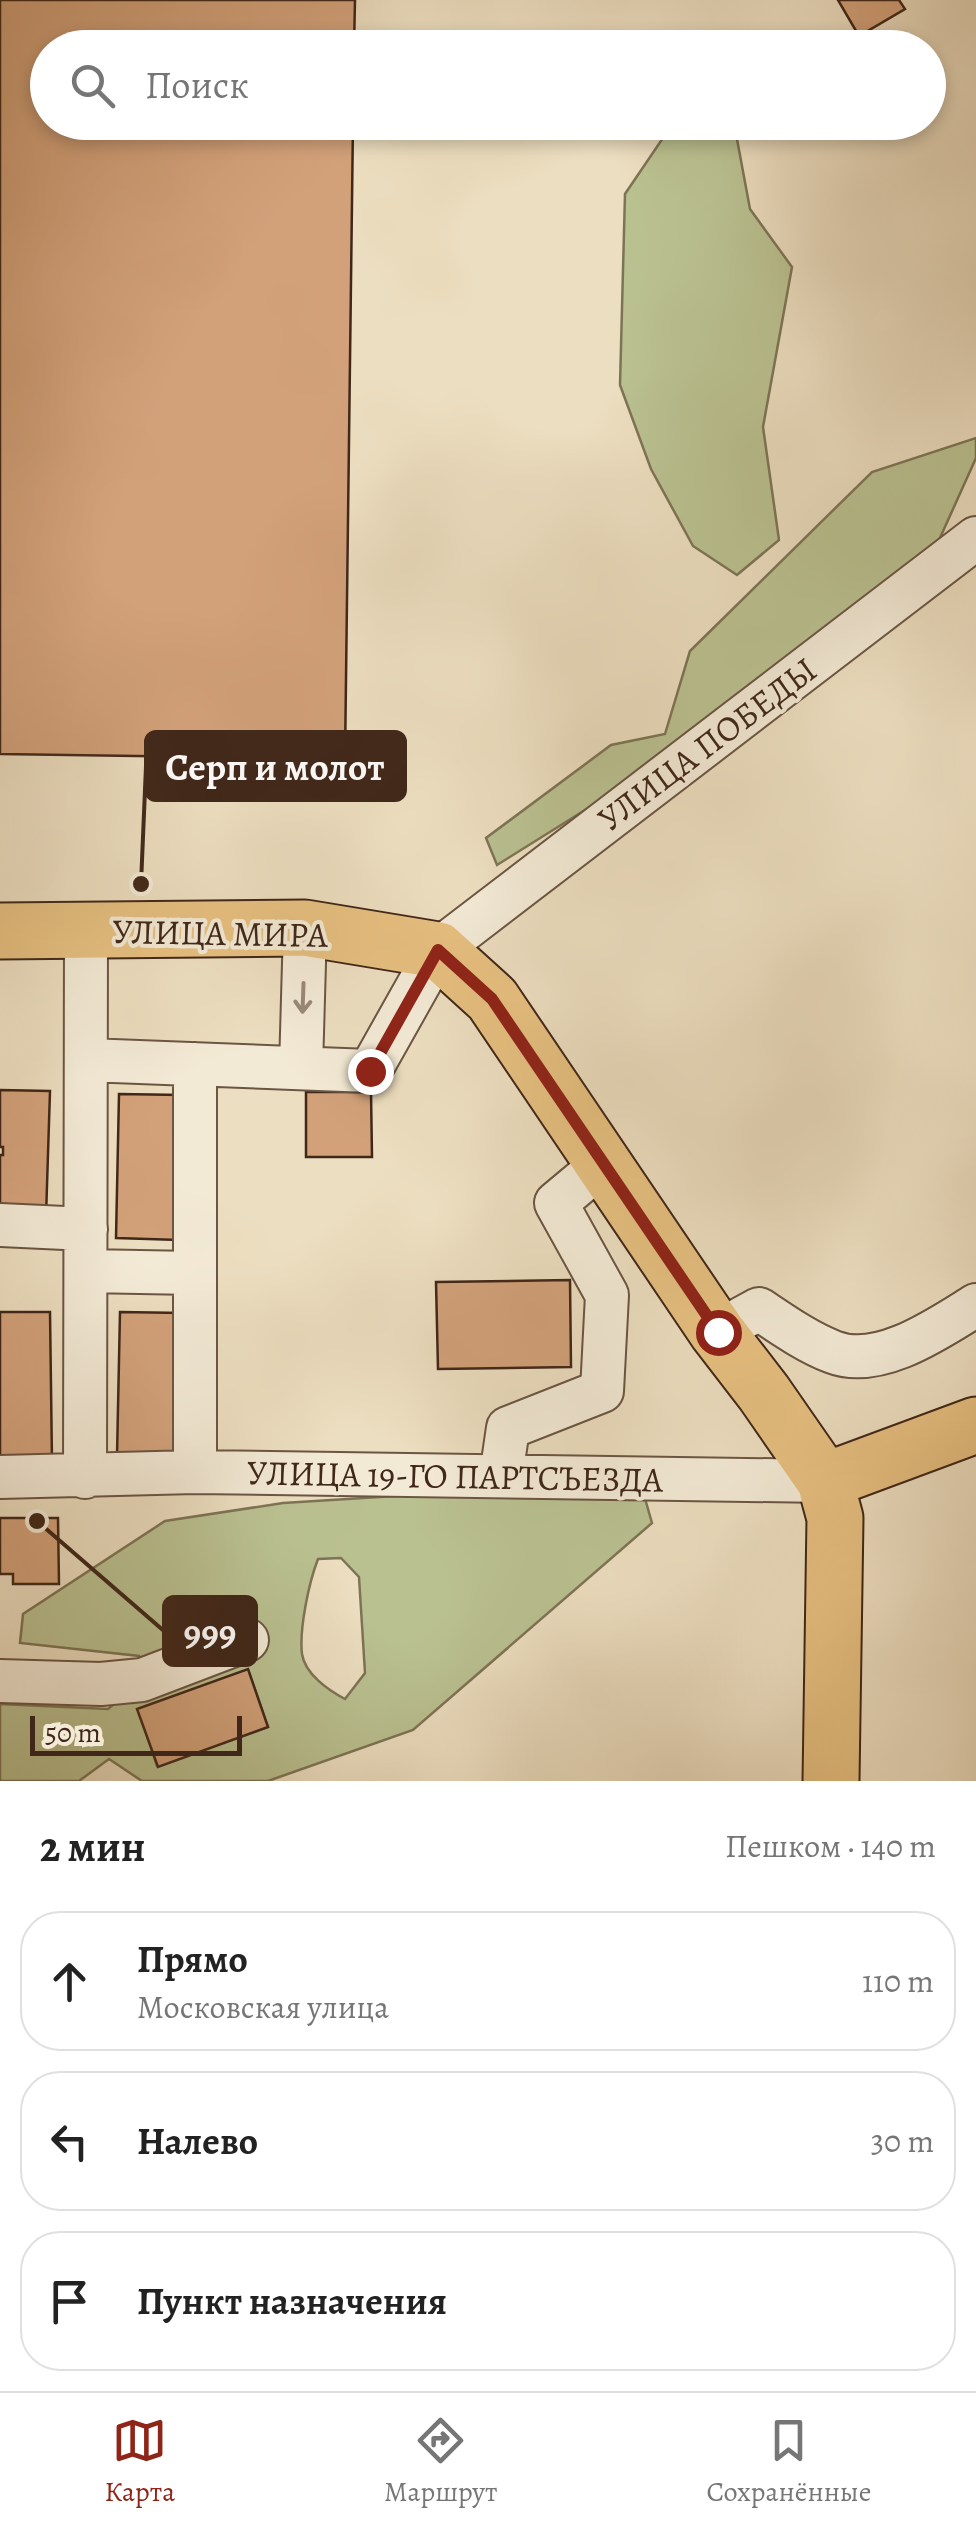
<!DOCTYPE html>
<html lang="ru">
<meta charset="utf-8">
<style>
body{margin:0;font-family:Alegreya,serif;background:#f6f6f6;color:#222}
.scale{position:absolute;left:30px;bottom:25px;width:212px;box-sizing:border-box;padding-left:10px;border:5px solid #402719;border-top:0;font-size:28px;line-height:35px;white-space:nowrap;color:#402719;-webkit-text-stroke:8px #f3ead6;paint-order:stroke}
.stop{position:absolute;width:30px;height:30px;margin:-22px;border:8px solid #8f2418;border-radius:50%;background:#fff}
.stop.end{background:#8f2418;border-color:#fff;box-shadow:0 2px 10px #0008}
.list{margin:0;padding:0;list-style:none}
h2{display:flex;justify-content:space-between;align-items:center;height:130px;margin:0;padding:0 40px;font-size:42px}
h2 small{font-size:32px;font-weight:400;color:#767676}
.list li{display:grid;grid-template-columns:65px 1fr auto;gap:30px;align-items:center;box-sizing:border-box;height:140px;margin:0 20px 20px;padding:0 20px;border:2px solid #e0e0e0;border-radius:40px}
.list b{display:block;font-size:38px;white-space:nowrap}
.list p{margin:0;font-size:32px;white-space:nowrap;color:#767676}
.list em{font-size:32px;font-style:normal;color:#767676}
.icon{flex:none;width:55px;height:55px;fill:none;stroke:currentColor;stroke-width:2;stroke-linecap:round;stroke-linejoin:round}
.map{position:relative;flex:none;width:976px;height:1781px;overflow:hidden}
.search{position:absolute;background:#fff;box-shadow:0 5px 15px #0003;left:30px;right:30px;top:30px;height:110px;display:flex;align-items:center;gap:25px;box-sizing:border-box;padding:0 35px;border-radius:55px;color:#767676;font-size:38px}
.sheet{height:610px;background:#fff}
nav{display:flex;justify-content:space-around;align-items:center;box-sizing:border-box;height:140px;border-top:2px solid #e0e0e0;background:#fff;font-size:28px;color:#767676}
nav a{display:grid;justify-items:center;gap:5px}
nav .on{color:#8f2418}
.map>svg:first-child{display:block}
.green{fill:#bac191;stroke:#7d7455;stroke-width:2.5;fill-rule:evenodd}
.building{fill:#d2a17a;stroke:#402719;stroke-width:2.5}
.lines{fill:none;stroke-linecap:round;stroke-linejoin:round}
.minor-casing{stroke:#6b5543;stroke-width:46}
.major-casing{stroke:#402719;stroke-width:59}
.minor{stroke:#f3ead6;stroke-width:42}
.major{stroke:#e6bf80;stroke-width:55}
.oneway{stroke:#9a8878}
.route{stroke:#8f2418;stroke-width:12}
.labels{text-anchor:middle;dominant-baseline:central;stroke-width:8;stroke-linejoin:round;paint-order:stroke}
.street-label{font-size:35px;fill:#402719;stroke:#f3ead6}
.leader{fill:none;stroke:#402719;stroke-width:4}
.callout-dot{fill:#402719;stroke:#f3ead6;stroke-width:4}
.callout{fill:#402719;stroke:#402719;stroke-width:4}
.callout-label{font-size:38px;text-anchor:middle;font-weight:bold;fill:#fff}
</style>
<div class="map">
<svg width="976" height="1781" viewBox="0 0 976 1781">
<rect width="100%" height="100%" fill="#ecdec0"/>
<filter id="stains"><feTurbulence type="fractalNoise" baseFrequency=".002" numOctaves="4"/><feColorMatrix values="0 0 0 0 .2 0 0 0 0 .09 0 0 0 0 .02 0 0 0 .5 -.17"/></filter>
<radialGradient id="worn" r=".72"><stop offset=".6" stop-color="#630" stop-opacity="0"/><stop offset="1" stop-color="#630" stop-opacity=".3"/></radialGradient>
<!-- green -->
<path class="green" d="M668,123H734L750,209L792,267L763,427L779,540L737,575L693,546L651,469L620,385L625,194L665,135Z
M976,438V458L935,549L657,765L497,865L486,838L611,745L665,734L690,651L872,472Z
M638,1474L652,1523L413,1730L268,1781H142L109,1759L79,1781H0V1704L108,1709L142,1681L139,1656L20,1643L23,1614L165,1521L283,1503L444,1493ZM341,1558L359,1577L365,1673L345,1699C328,1690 305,1674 302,1654C299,1629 309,1582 318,1559ZM248,1670L268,1727L157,1766L138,1709Z"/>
<!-- building -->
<path class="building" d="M0,0H355L354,48H48V122H353L345,759L0,754Z
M838,0H899L905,9L859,36Z
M0,1090L50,1091L46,1217L0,1215V1155H3V1147H0Z
M306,1092H371L372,1157H306Z
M119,1094L182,1095L179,1240L116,1238Z
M570,1280L571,1367L438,1369L436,1282Z
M0,1312H50L52,1462H0Z
M120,1312L183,1313L180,1458L117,1456Z
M0,1518H58L59,1584H13V1574H0Z
M248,1669L268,1727L158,1767L137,1709Z"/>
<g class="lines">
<!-- minor casing -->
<g class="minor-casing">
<path id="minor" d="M87,1060L370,1071L438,950L976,538
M301,1068L305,928
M0,1225L86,1229
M86,1271L193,1273
M717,1332L759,1309C783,1325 807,1342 833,1352C879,1370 939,1328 976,1305
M195,1472V1064
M501,1476L508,1428L602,1391L607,1295L556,1203L605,1162
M0,1477L195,1472L825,1481
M85,1477L86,931
M0,1681L101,1684L142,1680L247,1640"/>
</g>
<!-- major casing -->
<g class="major-casing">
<path id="major" d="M0,931L305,928L438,950L492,999L717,1332L764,1393L825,1481L835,1518L831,1781
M825,1481L976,1425"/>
</g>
<!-- minor -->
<use href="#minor" class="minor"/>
<!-- major -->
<use href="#major" class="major"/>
</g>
<!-- one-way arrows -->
<defs><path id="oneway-shaft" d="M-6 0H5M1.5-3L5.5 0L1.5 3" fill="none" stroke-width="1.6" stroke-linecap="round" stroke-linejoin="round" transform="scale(2.5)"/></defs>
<use class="oneway" href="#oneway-shaft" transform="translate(303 998) rotate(92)"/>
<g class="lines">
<!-- route -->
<path class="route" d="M370,1071L438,950L492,999L718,1332"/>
</g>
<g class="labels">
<!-- street labels -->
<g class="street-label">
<text transform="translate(707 744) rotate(-37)">УЛИЦА ПОБЕДЫ</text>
<text transform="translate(220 933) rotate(1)">УЛИЦА МИРА</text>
<text transform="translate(455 1476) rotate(1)">УЛИЦА 19-ГО ПАРТСЪЕЗДА</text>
</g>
</g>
<!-- callouts -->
<path class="leader" d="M141 884L146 766M37 1521L164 1631"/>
<g class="callout-dot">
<circle cx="141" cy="884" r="10"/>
<circle cx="37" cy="1521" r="10"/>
</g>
<g class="callout">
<rect x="146" y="732" width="259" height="68" rx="10"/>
<rect x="164" y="1597" width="92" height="68" rx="10"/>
</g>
<g class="callout-label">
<text x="275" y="780">Серп и молот</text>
<text x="210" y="1645">999</text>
</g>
<rect width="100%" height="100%" filter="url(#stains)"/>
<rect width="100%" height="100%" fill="url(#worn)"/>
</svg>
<div class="scale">50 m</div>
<div class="stop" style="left:718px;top:1332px"></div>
<div class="stop end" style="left:370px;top:1071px"></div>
<div class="search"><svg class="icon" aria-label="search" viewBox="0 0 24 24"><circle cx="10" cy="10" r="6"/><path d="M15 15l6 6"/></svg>Поиск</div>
</div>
<section class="sheet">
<h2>2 мин<small>Пешком · 140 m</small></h2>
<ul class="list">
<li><svg class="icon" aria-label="ahead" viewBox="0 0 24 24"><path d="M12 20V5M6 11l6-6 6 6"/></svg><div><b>Прямо</b><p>Московская улица</p></div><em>110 m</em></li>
<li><svg class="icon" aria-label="left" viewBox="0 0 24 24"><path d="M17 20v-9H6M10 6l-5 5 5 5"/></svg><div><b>Налево</b></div><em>30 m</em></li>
<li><svg class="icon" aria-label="arrive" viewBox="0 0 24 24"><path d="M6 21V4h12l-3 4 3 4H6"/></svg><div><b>Пункт назначения</b></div></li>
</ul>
</section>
<nav>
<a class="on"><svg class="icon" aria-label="map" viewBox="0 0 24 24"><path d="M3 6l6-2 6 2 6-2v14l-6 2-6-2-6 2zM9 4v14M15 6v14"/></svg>Карта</a>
<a><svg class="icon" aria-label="directions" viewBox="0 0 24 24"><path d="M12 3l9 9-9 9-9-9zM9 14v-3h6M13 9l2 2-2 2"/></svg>Маршрут</a>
<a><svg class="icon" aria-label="saved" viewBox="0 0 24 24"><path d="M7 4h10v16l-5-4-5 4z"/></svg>Сохранённые</a>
</nav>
